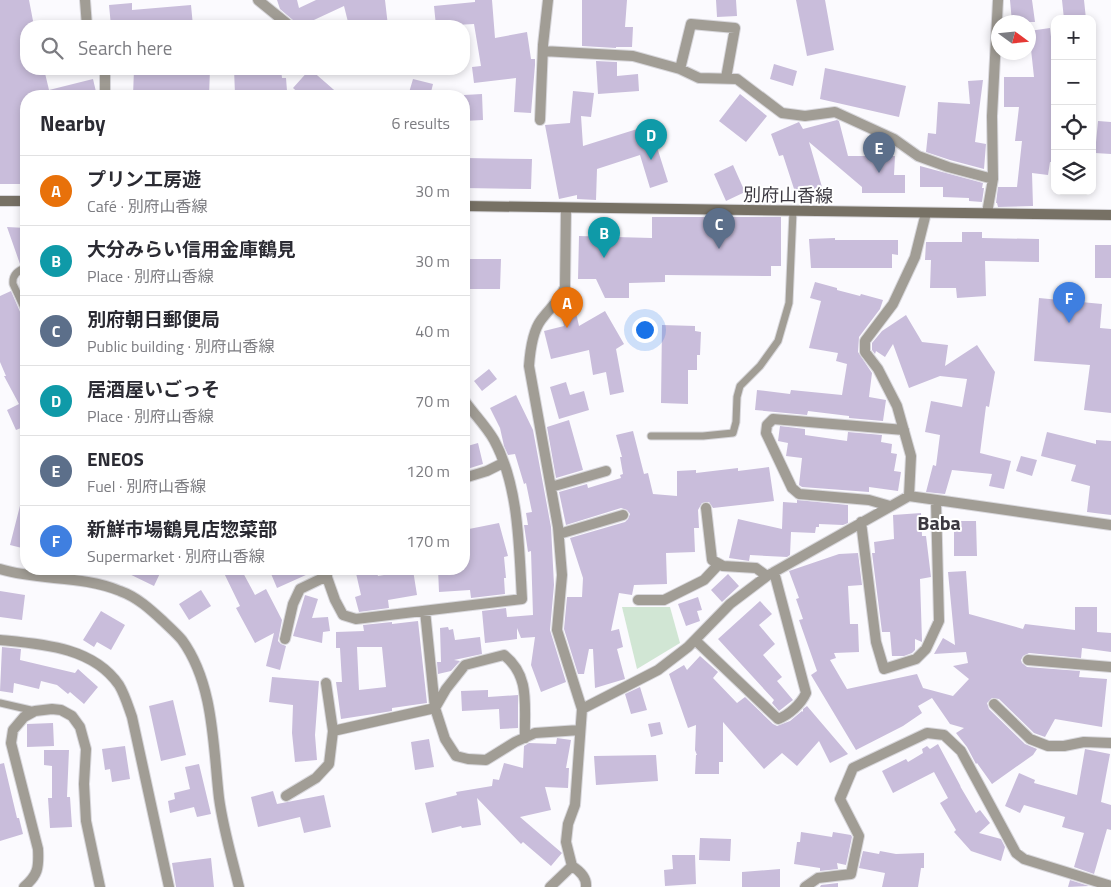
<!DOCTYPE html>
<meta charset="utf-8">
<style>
body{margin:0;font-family:"Titillium Web","Noto Sans JP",sans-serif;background:#f2f2f3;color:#2b2b33}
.controls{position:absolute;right:15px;top:15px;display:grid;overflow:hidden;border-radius:10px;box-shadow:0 2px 8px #0003}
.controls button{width:45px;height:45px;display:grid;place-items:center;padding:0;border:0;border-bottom:1px solid #e1e1e2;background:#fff;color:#2b2b33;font:25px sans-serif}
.compass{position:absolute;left:991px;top:15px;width:45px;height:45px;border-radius:50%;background:#fff;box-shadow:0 2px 8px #0003;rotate:105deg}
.you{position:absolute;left:644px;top:329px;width:18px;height:18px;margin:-12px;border:4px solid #fff;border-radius:50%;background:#1a73e8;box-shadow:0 0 0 8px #1a73e833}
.badge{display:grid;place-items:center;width:32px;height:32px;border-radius:50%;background:#027bc4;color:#fff;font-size:16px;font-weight:700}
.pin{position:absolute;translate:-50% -41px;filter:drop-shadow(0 1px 2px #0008)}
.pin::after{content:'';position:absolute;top:26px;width:18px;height:15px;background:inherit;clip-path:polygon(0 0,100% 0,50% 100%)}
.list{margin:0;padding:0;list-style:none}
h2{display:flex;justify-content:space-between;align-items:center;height:65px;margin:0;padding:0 20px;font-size:21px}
h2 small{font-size:16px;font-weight:400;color:#7c7c81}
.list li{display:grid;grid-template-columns:32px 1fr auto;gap:15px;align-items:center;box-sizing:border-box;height:70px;padding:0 20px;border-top:1px solid #e1e1e2}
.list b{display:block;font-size:19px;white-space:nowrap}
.list p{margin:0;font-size:16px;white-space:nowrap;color:#7c7c81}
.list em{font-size:16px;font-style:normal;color:#7c7c81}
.icon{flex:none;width:28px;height:28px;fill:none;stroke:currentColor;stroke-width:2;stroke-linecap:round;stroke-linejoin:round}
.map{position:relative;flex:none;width:1111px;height:887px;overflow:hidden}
.search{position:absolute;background:#fff;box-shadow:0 2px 8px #0003;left:20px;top:20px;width:450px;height:55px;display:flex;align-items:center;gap:12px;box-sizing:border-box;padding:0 18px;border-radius:20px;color:#7c7c81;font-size:19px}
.panel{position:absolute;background:#fff;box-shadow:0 2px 8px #0003;left:20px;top:90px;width:450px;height:485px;border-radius:20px}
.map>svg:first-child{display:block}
.green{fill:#d1e6d4}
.building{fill:#c9bddb;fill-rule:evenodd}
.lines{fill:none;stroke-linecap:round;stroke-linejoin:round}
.lane-casing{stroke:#d8d7dc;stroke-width:9}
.street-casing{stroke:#d8d7dc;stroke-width:12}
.secondary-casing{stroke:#d8d7dc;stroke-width:12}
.lane{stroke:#a19d95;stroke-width:7}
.street{stroke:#a19d95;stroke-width:10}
.secondary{stroke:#777165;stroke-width:10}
.labels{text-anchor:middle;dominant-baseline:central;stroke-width:4;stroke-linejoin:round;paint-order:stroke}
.street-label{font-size:18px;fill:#3b3840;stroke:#fff}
.quarter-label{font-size:20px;font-weight:bold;fill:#3b3840;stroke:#fff}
</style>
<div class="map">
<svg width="1111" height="887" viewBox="0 0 1111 887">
<rect width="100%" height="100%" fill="#fbfafe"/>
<!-- green -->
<path class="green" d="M622,607H670L680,643L637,669Z"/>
<!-- building -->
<path class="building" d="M0,0H29L34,26H26V69H44L49,90L93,79L97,96H26V184H0Z
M277,0H297L299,8L316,0H385L388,26H349L344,6L301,26H297L294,21L280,9Z
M475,0H492L495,38L527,32L531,59H535V65L531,113L514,112L516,78L474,83L472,67L481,66L474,24L436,26L434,6L475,2Z
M582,0H627L625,27H633L632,47H616V48L582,46Z
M716,0H736L737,16L717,17Z
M796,0H825L834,50L807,56Z
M1010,0H1032L1035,22H1012Z
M1062,0H1084L1086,19H1064Z
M132,3V10L191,5L193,26H111L109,5Z
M1050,28L1055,72V162H1050L1048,175L1032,173L1033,206L998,207L997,203H996L998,187H1017L1022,141H1015L1019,107H1004V77H1034L1029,31Z
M596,61L617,62V76L638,74L639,91L598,94Z
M774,64L797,71L793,86L770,79Z
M825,68L906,86L899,117L820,99Z
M134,69H210L209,96H133Z
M234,69H281L282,78H286L287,91L276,92V96H253V93L235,94Z
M310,69L341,96H302L293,88Z
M413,79L433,84L430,96H408Z
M983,80L975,142L986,144L984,169L950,160L926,152L928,133L936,134L938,102L970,104L968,81Z
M573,91L594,93L591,117L581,116L583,146L650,125L668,182L650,188L640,155L597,169L596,200L577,199V195L559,199L545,125L570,123Z
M482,94L483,120L464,121V95Z
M740,94L767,116L746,142L719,121Z
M837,120L839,121L848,156H895L894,175H905V193H862V187L809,142L822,187L796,195L783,155L779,156L771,134L799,122L803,129Z
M1098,121L1111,122V154L1095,153Z
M464,158L532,159L531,189L464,188Z
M733,165L745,192L726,201L714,174Z
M920,166L983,183L982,188H984L982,202L969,201V198L943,197V187H920Z
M652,217H781V266H771V276L665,275V282L629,283V298H605L596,279H578L579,236L652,238Z
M7,227L26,228V262L20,264Z
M962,232H982V238L1039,239V262L985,261L986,296L957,298L956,288H930L931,260H925L926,242H962Z
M835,238V240H898V255L892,254V268H811L809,239Z
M1095,245H1111V278H1095Z
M465,259H501L500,289H464Z
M815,282L837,288V290L860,296L861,294L883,300L880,309L859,337L858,352L872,373L869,397L886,400L883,421L849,418V416L808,411L807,415L755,410L757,390L790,394L791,390L842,395L847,364L836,361L838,353L809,348L821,301L810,298Z
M11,291L21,314L26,317V426L16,430L7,410L19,404L4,376H6L0,362V296Z
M1039,298L1102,304L1100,328L1111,329V413L1084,410L1090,365L1034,361Z
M573,299L579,326L605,311L624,344L616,349L624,392L610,395L606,372L593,375L589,350L551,359L544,331L564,326L560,307L565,301Z
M906,315L922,342L948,345L945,366L977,345L995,372L989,407L986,406L980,453L1011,461L1004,489L989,486L992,474L952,470L945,494L926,492L933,465L936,466L940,435L925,432L931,401L962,407L967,379L940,376L909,388L893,344L885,357L876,351L875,354L872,350V343L882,331Z
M662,325L695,326V331L701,332L700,355H697V370H688V404L661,403Z
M489,369L497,379L482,391L474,381Z
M566,382L570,395L584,391L589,410L559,419L550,387Z
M516,395L533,430L551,527L554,585L550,630L566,682L541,692L531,665L535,637L521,638L517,628V639L485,643L482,611L506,608L507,617L533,615L531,551L528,552L524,525H528L526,513L532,512L526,483L524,484L515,454L508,455L504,446L500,428L490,408Z
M569,420L583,470L556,478L547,427Z
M780,426L805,429V435L847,441L848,432L882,435L881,442L892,444L891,453L897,454L894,471L901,472L898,491L869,487V492L802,487L799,485L802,458L786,456L788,443L778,441Z
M633,431L644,474L648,473L653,494L677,496V471L696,470V473L738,468V471L769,467L774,501L713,508L709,502L702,503L698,510L699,528H694L695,552L666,553L667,584L634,585L632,595L619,593L611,631L619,629L623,647L617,649L625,679L595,688L593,649H589L584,674H578L564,629L567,597H582L583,578L570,538L625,522L628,519L630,514L627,510L621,508L566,525L559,492L587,484L588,488L621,478L620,475L623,474L620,457H622L616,435Z
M1047,432L1096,444V440L1111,441V515L1087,512L1090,486L1071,481L1076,465L1041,456Z
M478,443L483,464L464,470V447Z
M1021,456L1037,460L1032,476L1016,471Z
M22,498L26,499V549L10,545Z
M797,500L848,505V523L843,525L819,524V527H816L815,533L791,532L790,555L787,557L750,555L749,561L729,558L738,519L782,529L783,502L797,503Z
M921,513L922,536H926L931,577L920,579L922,641V642L915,639V650L912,653L904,656H892L890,632H882L872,553H875L874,542L894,539L893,515Z
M954,521H976L977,556H954Z
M499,523L508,556L504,557L506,578H504L505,594L471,598L470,590L439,592L438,569H464V530Z
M858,553L862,585L848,586L850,624H858L859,652L834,653L836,658L830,660L847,689L917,674L923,688L953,696L969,679L953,666L968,663L966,652L934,654L943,638L955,645L948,572L966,571L969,614L1023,629L1025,624L1075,630V607H1097V632L1111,633V652L1082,648L1081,658L1029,653L1023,656L1021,660L1022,663L1027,667L1080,671L1079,677L1107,679L1102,727L1055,719L1045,737L1034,733L999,699L992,698L987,703L989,709L1025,744L1037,749L1033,755L992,784L977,763L976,764L967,747L956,733L964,728L950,724L932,698L918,706L922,713L903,726L856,750L811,675L817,671L799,620L803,619L796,599L799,598L789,571L839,554Z
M119,569H162L154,586Z
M222,569H241L255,595L266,589L282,620L278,641L281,644L286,646L280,670L266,666L274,633L255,643L236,608L240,606Z
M269,569H317V570L277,588Z
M355,569H376L378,576L413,570L417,595L388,600L389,608L359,612L355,597L361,595Z
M728,574L739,586L722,602L711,590Z
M201,590L211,606L189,620L179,604Z
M0,591L25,595L22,620L0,617Z
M305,595L318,599L312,618L328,617L330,631L323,632L322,643L293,636Z
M698,597L702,610L697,611L700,621L686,626L678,604Z
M760,601L772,614L759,625L775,644L763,655L782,677L777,681L793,700L779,711L772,703L774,700L718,639Z
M101,611L125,625L111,650L97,642L94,647L83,640Z
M418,621L427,703L392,708V711L380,713L341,719L336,682H342L340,648H336V632L364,631L363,625L392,622V624ZM357,647H382L386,687L359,690Z
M448,627L449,630L453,629L455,640L480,637L482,654L454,660L460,661L451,671L438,674L437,662H441L440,628Z
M2,647L21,649L20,660L75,673L78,669L98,687L84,704L70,692L68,694L57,685L41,681L39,689L14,683L13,693L0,691Z
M700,656L718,672L713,678L737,703L745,697L773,724L777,726L790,721L802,711L803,712V709L807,706L848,754L830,763L819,741L797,766L782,753L764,769L723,722V762H719V774H695L696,755H697L695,750L696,725L688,728L669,674L684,665L687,670Z
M272,677L319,681L315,735L317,760L295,762L292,733L293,705L269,702Z
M640,687L647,710L631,714L625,694Z
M488,690V697L518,695V728L500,729L499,709L462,711L461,691Z
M173,700L186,755L161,761L149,706Z
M660,722L663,734L651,737L648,724Z
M53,723L54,746L27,747V724Z
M557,738L571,740L566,768H569L568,788L545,787L551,810L520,817L562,853L551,866L523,842L521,844L477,798L481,825L462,828L461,826L432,833L425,803L457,795L456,792L492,786L493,779L499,780L504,763L523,768L524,746L529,743L556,744Z
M429,739L434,767L415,770L411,742Z
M938,744L961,787L960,786L976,813L980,810L990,823L979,833L1001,839L1005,847L1001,861L971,851L954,832L956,830L940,803L948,798L934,772L893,793L882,771L906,759L908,762L923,753L922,749L927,746L930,749Z
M125,746L130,779L112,782L110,769L105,770L102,749Z
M1085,749L1110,754L1101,802L1111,805V830L1107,829L1094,874L1074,867L1084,833L1062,827L1065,817L1024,805L1020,813L1005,806L1019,773L1035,780L1034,783L1077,795Z
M44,750H69L67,797H70L72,827L50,828L48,798H52V766L44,765Z
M656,755L658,781L596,785L594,756Z
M4,763L17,818H19L23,834L0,841V764Z
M199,764L211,814L197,817L194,807L170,813L168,801L175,799L174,793L190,789L185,767Z
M273,791L277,804L324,795L331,827L304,833L300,817L258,827L251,797Z
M801,832L832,837L833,832L851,835L852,837L846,865L837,863L838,869L820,871V868L794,864L797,842H800Z
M700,838L731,839L730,861L699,860Z
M863,851L879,854L880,851L896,854L924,853V868H921L918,887H882L885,873L859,868Z
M672,855H695L696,884L665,886L664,870L673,869Z
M211,858L214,887H176L172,863Z
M780,869V887H742V872Z
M1070,880L1089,886L1068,887Z
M838,883V887H820L821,885Z"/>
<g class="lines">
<!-- lane casing -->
<g class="lane-casing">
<path id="lane" d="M26,267C18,271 12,274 13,284L26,312
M651,436H703L733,433L736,422L737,397L740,386L760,366L778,341L789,303L793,211
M0,703L35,711"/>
</g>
<!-- street casing -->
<g class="street-casing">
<path id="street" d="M85,0L87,26
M258,0L290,26
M543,51L633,56L680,69L699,78L737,79L782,113L805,116L835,112L894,139L918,156L948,167L993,179
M105,69V96
M680,69L691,24L735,28L726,78
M540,120L543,45L548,0
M987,213L993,179L992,116L998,0
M464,478L487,471L503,463
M551,487L606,471
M909,496L911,456L897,406L878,369L865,352V341L893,304L915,257L926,213
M890,506L869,500L799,494L792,488L766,433L767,425L773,419L904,430
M706,508L712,560L723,566L756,568L767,576
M861,522L876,642L884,669L916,659L926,649L939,621L936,501
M559,534L623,515
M0,569C39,581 82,575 120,591C137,597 150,609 163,621C169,627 176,633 182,640C214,684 213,746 219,798C223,828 232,858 239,887
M324,569L335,600L343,615L356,619L522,599C519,547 519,486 494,440C486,426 473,413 464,400
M638,600H664L704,580L719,564
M285,639L293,604L300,589L327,576
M0,640C42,644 93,647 119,685C125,695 128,706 132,717L169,887
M695,640L778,719C789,715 801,704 806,693L774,572
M1028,660L1111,667
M326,683L333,731
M994,704L1030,739L1048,746H1064L1084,742L1111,743
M582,709L658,670L688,647L730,604L767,576L909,496L1111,525
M525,738C524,707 531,676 504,655L465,665L446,689L435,708L445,739L456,756L468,759L486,760L515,742L535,733L580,730
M286,796L316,778L329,764L333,731L435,708L425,611
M572,866C580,871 587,877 586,887
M24,887C38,875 39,868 38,849L11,743L13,730L24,717L35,711L52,709L61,710L72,716L80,727L86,749L84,784L86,821L100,887
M550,887L572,866L566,842L568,824L575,805L582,709L557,630L562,575L558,527L529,366C530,352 532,332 541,320C549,309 560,300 565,287L566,208
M805,887L818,878L851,874L859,836L840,799L853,768L927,733L944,735L961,751L1016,853L1024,859L1111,886"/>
</g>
<!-- secondary casing -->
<g class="secondary-casing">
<path id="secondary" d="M0,201H26
M464,206L1111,215"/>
</g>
<!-- lane -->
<use href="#lane" class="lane"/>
<!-- street -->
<use href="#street" class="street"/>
<!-- secondary -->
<use href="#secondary" class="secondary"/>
</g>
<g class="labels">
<!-- street labels -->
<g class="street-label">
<text transform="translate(788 195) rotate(1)">別府山香線</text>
</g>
<!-- quarter labels -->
<g class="quarter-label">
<text x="939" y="522">Baba</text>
</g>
</g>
</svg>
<div class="controls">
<button>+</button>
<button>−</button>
<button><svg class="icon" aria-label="locate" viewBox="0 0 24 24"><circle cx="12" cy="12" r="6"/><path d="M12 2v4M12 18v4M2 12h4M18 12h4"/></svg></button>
<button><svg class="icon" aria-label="layers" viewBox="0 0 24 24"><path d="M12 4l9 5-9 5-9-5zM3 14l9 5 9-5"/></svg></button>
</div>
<svg class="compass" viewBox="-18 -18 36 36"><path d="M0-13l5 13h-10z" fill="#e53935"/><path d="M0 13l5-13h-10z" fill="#7c7c81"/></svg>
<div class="you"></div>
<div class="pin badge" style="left:567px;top:328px;background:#e8710a">A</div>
<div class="pin badge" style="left:604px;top:258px;background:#0f9aa8">B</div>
<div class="pin badge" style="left:719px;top:249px;background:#5c6f8a">C</div>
<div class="pin badge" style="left:651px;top:160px;background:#0f9aa8">D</div>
<div class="pin badge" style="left:879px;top:173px;background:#5c6f8a">E</div>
<div class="pin badge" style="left:1069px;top:323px;background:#3f7fe0">F</div>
<div class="search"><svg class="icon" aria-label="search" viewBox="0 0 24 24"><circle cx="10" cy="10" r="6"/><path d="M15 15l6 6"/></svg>Search here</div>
<section class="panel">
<h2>Nearby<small>6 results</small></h2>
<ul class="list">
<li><span class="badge" style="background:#e8710a">A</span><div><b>プリン工房遊</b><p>Café · 別府山香線</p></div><em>30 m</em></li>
<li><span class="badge" style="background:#0f9aa8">B</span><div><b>大分みらい信用金庫鶴見</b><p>Place · 別府山香線</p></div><em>30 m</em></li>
<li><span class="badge" style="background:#5c6f8a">C</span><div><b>別府朝日郵便局</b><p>Public building · 別府山香線</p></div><em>40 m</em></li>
<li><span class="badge" style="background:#0f9aa8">D</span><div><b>居酒屋いごっそ</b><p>Place · 別府山香線</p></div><em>70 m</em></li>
<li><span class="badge" style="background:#5c6f8a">E</span><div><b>ENEOS</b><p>Fuel · 別府山香線</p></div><em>120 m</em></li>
<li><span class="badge" style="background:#3f7fe0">F</span><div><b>新鮮市場鶴見店惣菜部</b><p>Supermarket · 別府山香線</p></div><em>170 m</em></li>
</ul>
</section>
</div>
